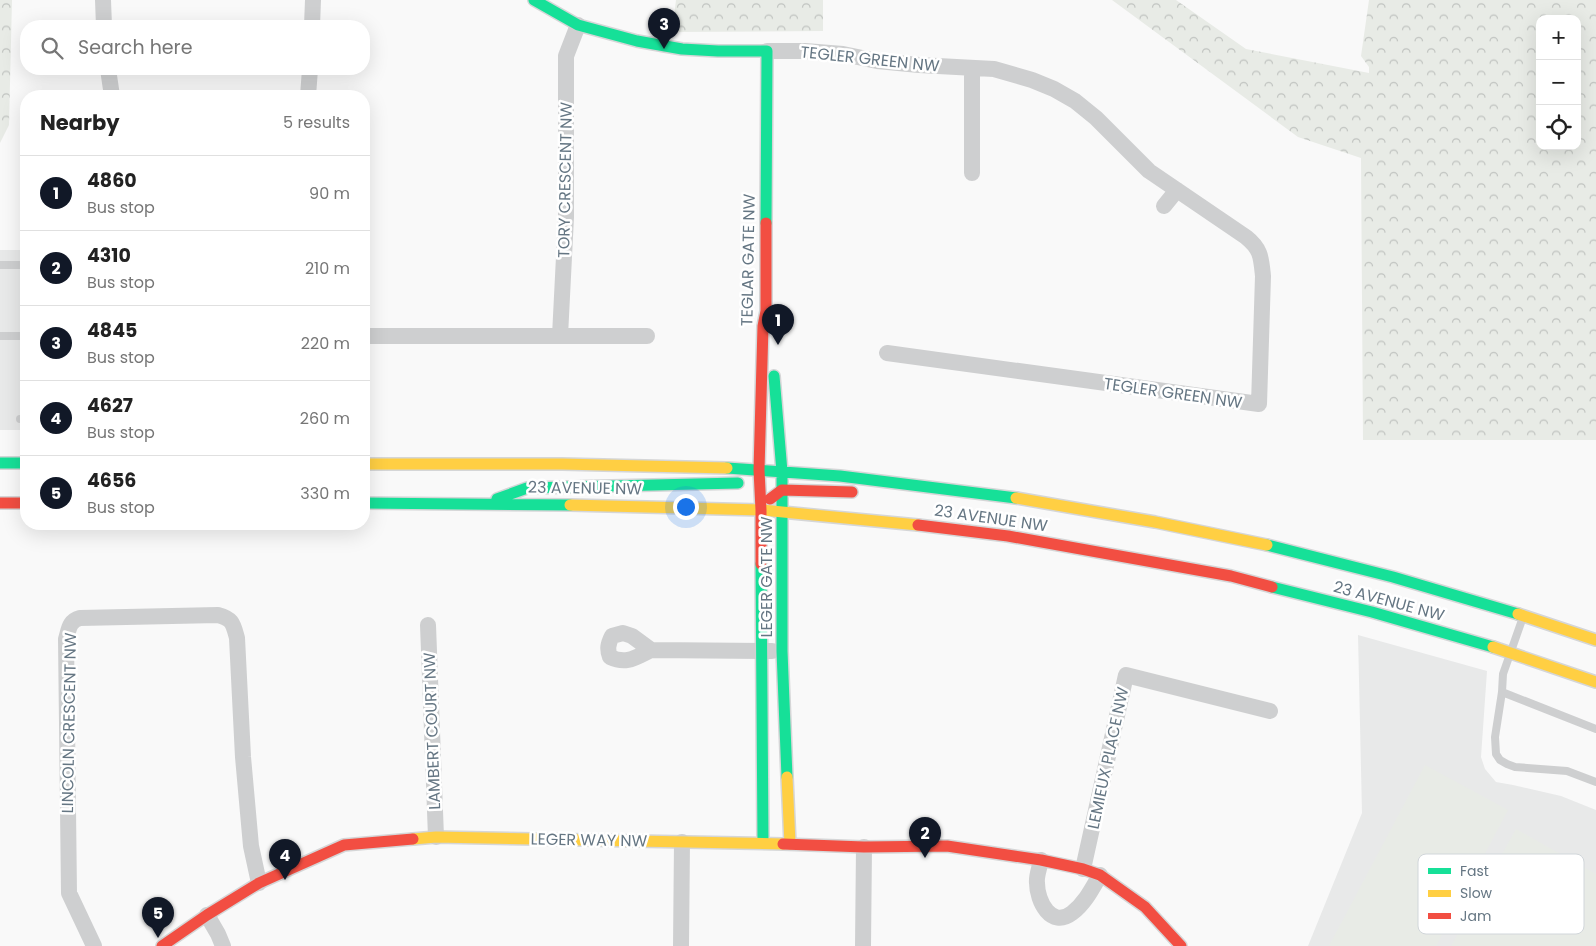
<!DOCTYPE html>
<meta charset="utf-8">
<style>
body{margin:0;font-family:Poppins,sans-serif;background:#f6f6f6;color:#222}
.controls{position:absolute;right:15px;top:15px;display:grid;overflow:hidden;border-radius:10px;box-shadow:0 5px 20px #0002}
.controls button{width:45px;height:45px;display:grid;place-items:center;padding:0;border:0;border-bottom:1px solid #e0e0e0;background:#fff;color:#222;font:25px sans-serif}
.you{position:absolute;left:685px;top:506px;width:18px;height:18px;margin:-12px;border:4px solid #fff;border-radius:50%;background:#1a73e8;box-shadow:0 0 0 8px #1a73e833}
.badge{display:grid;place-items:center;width:32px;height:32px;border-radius:50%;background:#111827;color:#fff;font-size:16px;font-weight:700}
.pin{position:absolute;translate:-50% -41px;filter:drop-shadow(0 1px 2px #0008)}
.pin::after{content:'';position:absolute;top:26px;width:18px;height:15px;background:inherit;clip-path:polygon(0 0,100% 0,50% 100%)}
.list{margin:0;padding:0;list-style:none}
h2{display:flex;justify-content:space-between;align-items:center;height:65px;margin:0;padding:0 20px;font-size:21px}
h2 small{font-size:16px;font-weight:400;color:#767676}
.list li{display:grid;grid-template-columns:32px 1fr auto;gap:15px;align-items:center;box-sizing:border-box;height:75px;padding:0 20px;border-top:1px solid #e0e0e0}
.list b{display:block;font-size:19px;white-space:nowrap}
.list p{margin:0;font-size:16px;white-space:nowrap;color:#767676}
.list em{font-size:16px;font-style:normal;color:#767676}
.icon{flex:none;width:28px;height:28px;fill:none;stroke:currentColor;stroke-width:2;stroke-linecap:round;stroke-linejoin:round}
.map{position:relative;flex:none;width:1596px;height:946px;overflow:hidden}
.search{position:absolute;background:#fff;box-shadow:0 5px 20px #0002;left:20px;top:20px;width:350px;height:55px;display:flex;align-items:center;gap:12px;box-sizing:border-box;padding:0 18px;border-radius:20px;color:#767676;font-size:19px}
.panel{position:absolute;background:#fff;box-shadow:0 5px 20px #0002;left:20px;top:90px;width:350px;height:440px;border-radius:20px}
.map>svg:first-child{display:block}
.built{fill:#e8e9e9}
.green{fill:#e8ebe6}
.park{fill:url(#park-crowns);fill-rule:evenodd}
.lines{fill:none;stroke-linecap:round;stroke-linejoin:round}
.fast-casing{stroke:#d5d6d7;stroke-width:14}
.slow-casing{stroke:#d5d6d7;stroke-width:14}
.jam-casing{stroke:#d5d6d7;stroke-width:14}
.lane{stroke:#cecfd0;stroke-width:8}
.street{stroke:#cecfd0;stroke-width:16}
.fast{stroke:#16e098;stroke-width:11}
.slow{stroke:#ffcf43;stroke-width:11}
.jam{stroke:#f24e42;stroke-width:11}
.labels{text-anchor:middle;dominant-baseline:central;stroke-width:5;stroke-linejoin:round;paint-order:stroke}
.street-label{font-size:16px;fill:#657683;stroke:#fff}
.key{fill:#fff;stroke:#d1d6da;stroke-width:1}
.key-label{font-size:14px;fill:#657683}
</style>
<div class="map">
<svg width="1596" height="946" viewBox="0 0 1596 946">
<defs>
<pattern id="park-crowns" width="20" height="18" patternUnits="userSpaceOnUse" patternTransform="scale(1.25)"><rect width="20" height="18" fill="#e8ebe6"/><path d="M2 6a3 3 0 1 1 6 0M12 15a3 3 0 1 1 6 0" fill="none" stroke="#c0c3c0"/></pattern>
</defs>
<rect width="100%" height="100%" fill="#f9f9f9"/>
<!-- built -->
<path class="built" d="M0,250H26V430H0Z
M1358,635L1487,671L1481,757L1485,769L1496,782L1513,785L1561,796L1596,810V946H1308L1362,813Z"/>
<!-- green -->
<path class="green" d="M1425,765L1508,810L1436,946H1329Z
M1516,829L1596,874V946H1451Z"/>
<!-- park -->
<path class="park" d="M0,0H12L9,125L0,143Z
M676,0H823V31L672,32Z
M1112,0H1176L1246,49L1369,73V67L1361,56L1369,0H1596V440H1363L1361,158L1298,137ZM1540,19H1577V146H1540Z"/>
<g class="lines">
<!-- fast casing -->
<g class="fast-casing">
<path id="fast" d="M534,0L578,25L637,41L682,49L718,51H767L766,223
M774,376L782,472V651L787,777
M0,463H26
M727,468L840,476L1016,498
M497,499L527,488L738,483
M364,503L570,505
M1267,545L1393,577L1518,614
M761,564L763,843
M1272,587L1372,612L1493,647"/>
</g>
<!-- slow casing -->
<g class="slow-casing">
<path id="slow" d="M364,464H562L727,468
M1016,498L1155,522L1267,545
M570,505L761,510L918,525
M1518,614L1596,640
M1493,647L1596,682
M787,777L790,844
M413,839L436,837L783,844"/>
</g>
<!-- jam casing -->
<g class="jam-casing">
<path id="jam" d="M770,499L782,490L852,492
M0,503H26
M918,525L1008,536L1231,576L1272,587
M761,564V510L759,470L763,326L766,311V223
M783,844L864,847L947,846L1041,860L1083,869L1100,875L1145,907L1181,946
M162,946L207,915L259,883L344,845L413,839"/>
</g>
<!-- lane -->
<path class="lane" d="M0,265H26
M0,336H26
M20,419H26
M1523,617L1503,674L1502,692L1495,737L1496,754L1500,760L1507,764L1515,767L1567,771L1596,782
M1502,692L1596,729"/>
<!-- street -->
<path class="street" d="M103,0L104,26
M312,26L313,0
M767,51H805L843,54L877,61L919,65L994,69L1032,80L1054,89L1075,101L1096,118L1149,171L1246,237C1261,249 1261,257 1263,276L1259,404L887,353
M108,69L112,96
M308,96L310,69
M972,173V69
M1164,206L1177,190
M364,336H560L566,217V56L578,25
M560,336H647
M428,625L436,837
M651,650C636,657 627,665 610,657C607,649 608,644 612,636L623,633L632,636L651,650L772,651
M1041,860C1040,867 1036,876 1037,883C1037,901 1051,929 1072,913C1085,903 1092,889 1100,875
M1083,869L1126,675L1270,711
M207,915L218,934L223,946
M94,946L69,893L66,639C69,629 69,621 80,618L218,615C233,619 233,624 237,638L243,757L251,846L259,883
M681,946L682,842
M863,946L864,847"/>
<!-- fast -->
<use href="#fast" class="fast"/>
<!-- slow -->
<use href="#slow" class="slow"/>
<!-- jam -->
<use href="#jam" class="jam"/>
</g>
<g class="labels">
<!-- street labels -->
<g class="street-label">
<text transform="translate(870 59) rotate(6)">TEGLER GREEN NW</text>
<text transform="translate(565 180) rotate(-89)">TORY CRESCENT NW</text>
<text transform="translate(748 260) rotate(-89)">TEGLAR GATE NW</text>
<text transform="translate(1173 393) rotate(8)">TEGLER GREEN NW</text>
<text transform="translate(585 488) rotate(1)">23 AVENUE NW</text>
<text transform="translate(991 518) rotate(8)">23 AVENUE NW</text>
<text transform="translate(766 577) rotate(-90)">LEGER GATE NW</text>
<text transform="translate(1389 601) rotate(15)">23 AVENUE NW</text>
<text transform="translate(69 723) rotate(-89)">LINCOLN CRESCENT NW</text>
<text transform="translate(432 731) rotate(-92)">LAMBERT COURT NW</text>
<text transform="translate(1108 758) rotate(-78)">LEMIEUX PLACE NW</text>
<text transform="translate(589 840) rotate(1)">LEGER WAY NW</text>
</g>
</g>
<!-- legend -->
<rect x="1418" y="854" width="166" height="80" rx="8" class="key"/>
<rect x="1428" y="868" width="23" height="6" fill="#16e098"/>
<rect x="1428" y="890" width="23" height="7" fill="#ffcf43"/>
<rect x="1428" y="913" width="23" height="6" fill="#f24e42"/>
<g class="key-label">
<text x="1460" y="876">Fast</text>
<text x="1460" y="898">Slow</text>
<text x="1460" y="921">Jam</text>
</g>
</svg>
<div class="controls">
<button>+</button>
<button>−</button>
<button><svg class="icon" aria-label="locate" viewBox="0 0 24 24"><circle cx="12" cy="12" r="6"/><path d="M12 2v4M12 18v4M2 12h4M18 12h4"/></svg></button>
</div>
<div class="you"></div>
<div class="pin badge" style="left:778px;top:345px">1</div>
<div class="pin badge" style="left:925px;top:858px">2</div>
<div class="pin badge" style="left:664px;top:49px">3</div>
<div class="pin badge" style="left:285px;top:880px">4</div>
<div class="pin badge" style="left:158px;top:938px">5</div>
<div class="search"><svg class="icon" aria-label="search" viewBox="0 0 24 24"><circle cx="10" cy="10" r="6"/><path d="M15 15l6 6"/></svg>Search here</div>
<section class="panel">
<h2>Nearby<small>5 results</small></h2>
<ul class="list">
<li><span class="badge">1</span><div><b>4860</b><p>Bus stop</p></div><em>90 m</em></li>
<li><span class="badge">2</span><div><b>4310</b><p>Bus stop</p></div><em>210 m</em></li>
<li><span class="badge">3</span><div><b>4845</b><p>Bus stop</p></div><em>220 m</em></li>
<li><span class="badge">4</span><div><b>4627</b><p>Bus stop</p></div><em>260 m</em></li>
<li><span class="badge">5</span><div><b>4656</b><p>Bus stop</p></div><em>330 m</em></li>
</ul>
</section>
</div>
